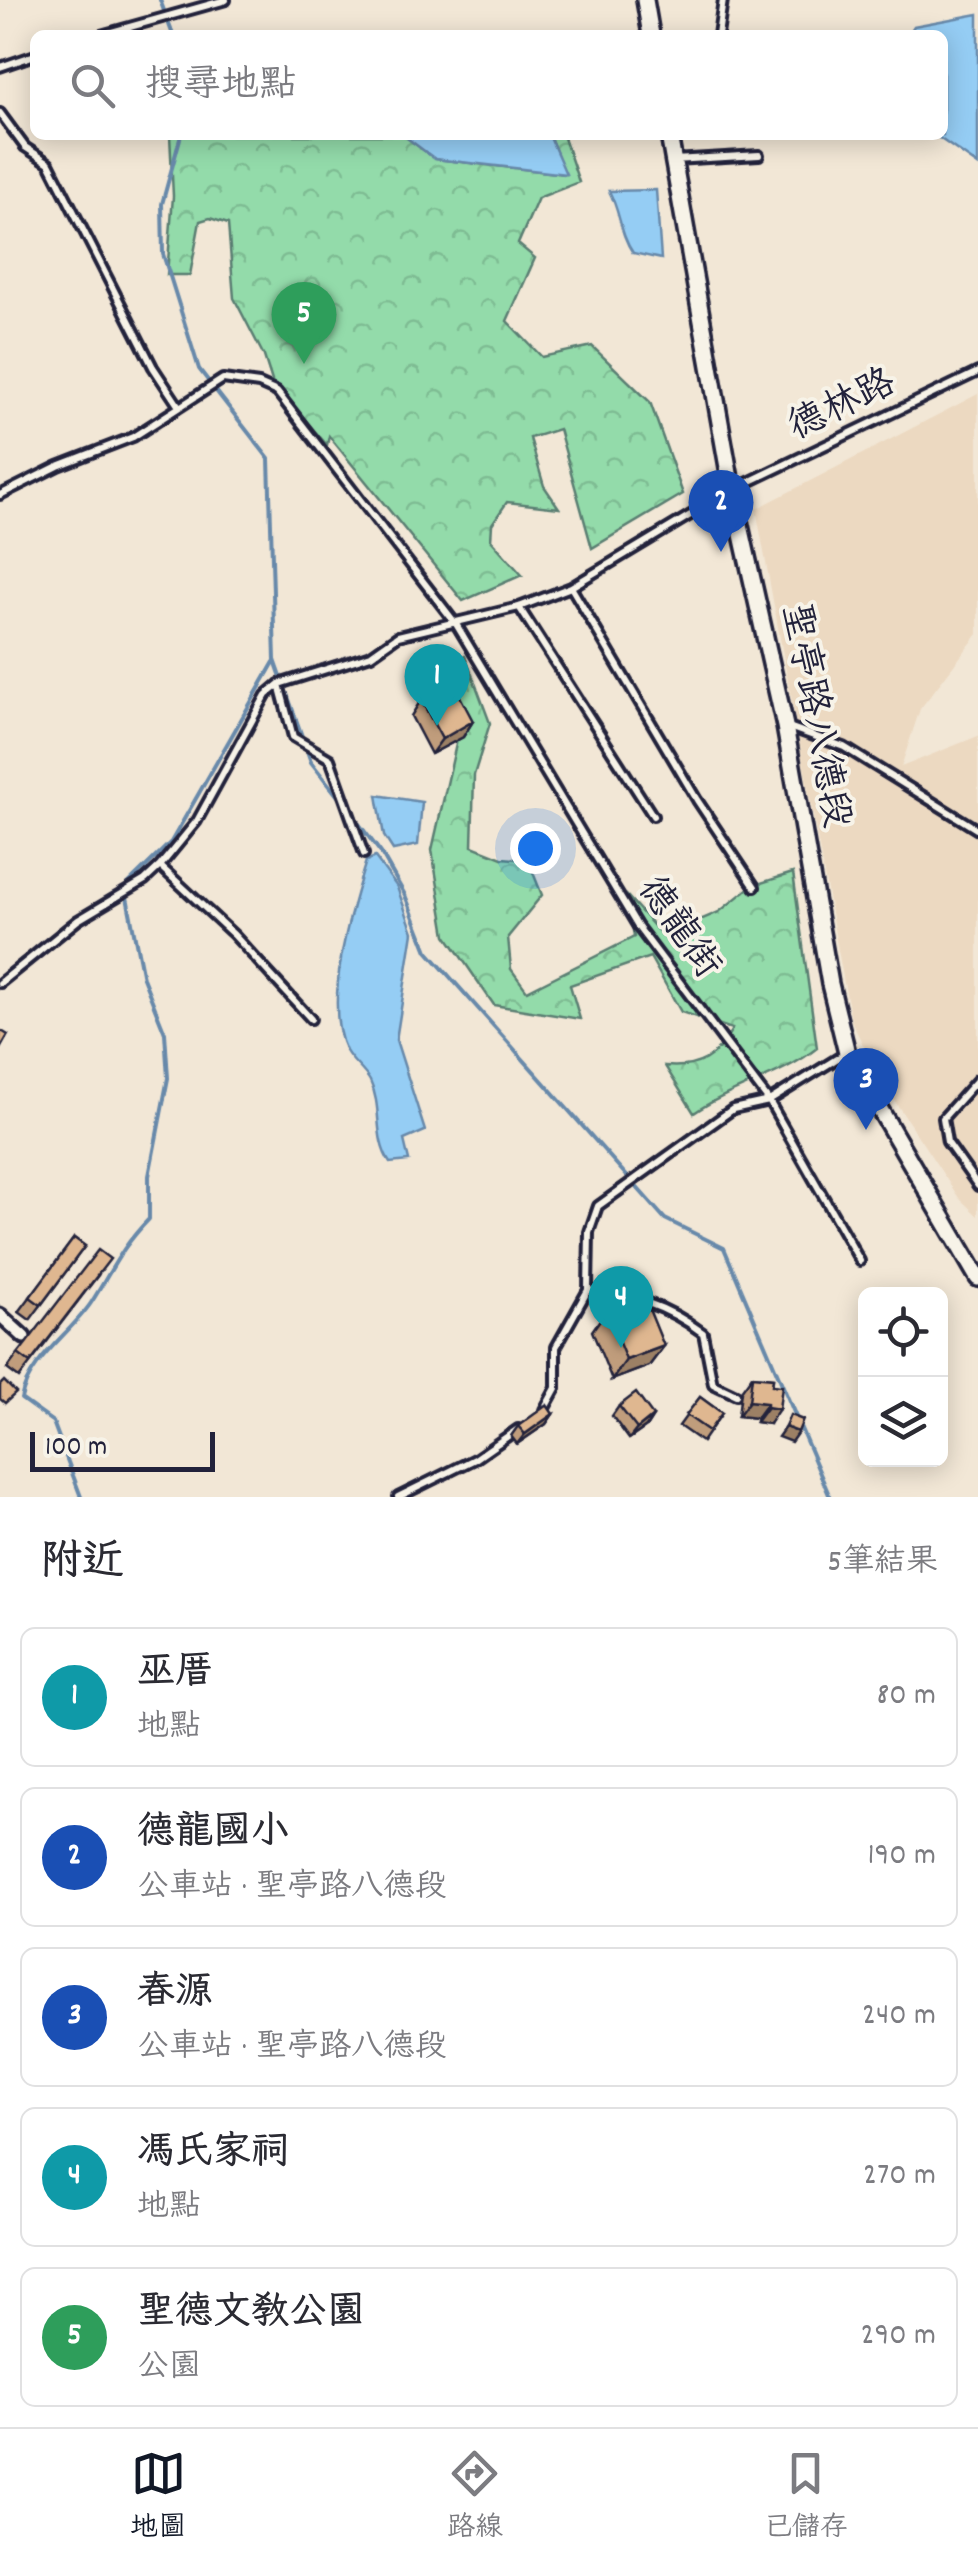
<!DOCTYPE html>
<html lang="zh-TW">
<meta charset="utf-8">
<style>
body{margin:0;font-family:Dekko,"LXGW WenKai TC",sans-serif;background:#f2f2f3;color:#2b2b33}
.controls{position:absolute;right:30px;bottom:30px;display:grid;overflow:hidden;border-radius:15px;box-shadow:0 5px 25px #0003}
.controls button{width:90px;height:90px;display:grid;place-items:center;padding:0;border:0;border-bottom:2px solid #e1e1e2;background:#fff;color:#2b2b33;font:50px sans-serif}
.scale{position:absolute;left:30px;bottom:25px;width:185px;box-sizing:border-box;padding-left:10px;border:5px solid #22223b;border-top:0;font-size:28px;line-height:35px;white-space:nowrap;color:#22223b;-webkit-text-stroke:8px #f7f3e8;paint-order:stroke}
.you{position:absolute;left:535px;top:848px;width:35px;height:35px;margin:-25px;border:8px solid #fff;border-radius:50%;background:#1a73e8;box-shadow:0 0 0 15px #1a73e833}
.badge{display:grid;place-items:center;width:65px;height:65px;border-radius:50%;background:#111827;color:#fff;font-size:32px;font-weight:700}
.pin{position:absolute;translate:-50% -82px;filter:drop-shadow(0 2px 5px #0008)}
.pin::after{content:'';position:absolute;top:52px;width:35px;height:30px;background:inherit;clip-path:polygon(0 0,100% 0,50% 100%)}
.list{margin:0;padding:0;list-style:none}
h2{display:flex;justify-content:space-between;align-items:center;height:130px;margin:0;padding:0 40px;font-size:42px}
h2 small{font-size:32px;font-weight:400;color:#7c7c81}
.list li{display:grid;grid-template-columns:65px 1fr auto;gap:30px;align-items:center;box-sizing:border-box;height:140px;margin:0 20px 20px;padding:0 20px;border:2px solid #e1e1e2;border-radius:15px}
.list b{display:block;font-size:38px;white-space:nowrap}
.list p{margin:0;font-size:32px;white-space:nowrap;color:#7c7c81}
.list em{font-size:32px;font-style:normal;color:#7c7c81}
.icon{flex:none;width:55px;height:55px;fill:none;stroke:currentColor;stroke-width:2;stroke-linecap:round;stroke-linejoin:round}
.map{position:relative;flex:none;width:978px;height:1497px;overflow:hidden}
.search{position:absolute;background:#fff;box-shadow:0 5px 25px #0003;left:30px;right:30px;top:30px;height:110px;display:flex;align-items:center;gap:25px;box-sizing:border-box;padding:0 35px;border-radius:15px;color:#7c7c81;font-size:38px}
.sheet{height:930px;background:#fff}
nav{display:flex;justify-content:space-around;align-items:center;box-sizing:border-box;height:140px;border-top:2px solid #e1e1e2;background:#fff;font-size:28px;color:#7c7c81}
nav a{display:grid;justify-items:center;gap:5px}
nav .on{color:#111827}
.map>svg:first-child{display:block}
.built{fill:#ecd9c1}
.forest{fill:url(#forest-crowns);stroke:#5a7e72;stroke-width:2.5}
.water{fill:#95cdf4;stroke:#6789aa;stroke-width:2.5}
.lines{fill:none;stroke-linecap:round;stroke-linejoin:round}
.stream{stroke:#6789aa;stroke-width:4}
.lane-casing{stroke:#22223b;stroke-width:14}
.street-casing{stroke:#22223b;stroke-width:19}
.secondary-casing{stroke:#22223b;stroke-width:22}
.lane{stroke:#f7f3e8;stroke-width:6}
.street{stroke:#f7f3e8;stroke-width:11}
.secondary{stroke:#f7f3e8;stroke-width:15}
.wall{fill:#c09d7c;stroke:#22223b;stroke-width:2.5}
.shaded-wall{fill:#9c8065;stroke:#22223b;stroke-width:2.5}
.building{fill:#dfb790;stroke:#22223b;stroke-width:2.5}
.labels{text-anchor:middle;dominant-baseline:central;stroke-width:8;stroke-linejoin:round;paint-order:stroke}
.street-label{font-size:38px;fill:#22223b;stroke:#f7f3e8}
</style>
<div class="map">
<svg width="978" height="1497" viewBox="0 0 978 1497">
<defs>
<pattern id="forest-crowns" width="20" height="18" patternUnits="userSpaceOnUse" patternTransform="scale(2.5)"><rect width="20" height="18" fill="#93dbaa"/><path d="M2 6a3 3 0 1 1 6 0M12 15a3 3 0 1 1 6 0" fill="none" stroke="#7ebc93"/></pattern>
</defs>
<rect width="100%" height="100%" fill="#f2e7d6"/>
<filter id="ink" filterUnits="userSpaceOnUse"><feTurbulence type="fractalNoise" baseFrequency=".01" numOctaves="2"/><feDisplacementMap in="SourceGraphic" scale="20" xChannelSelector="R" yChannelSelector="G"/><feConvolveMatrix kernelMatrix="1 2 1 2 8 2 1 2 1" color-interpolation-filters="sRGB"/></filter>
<g filter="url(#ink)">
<!-- built -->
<path class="built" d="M978,394V634L920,709L901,767L978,736V1216L959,1198L878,1076L851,1020L756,509Z"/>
<!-- forest -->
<path class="forest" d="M170,135H403L436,159L565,174L549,135H563L579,182L538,198L518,244L535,258L507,321L542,357L592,346L650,402L683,494L592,548L559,429L530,438L544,486L559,508L507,502L492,524L491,540L522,575L463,601L329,436L327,445L280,391L268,385L272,381L264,356L234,298L228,224L210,218L200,221L190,275H167L173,196Z
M428,654L465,656L490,723L474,775L472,846L502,858L528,860L542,895L508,937L511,969L527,991L634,937L628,897L663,936L719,912L751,886L793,873L817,1048C781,1077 733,1086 694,1113L665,1066C698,1069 717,1058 732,1029L681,1012L650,957L570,985L580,1019L494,1005L446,935L432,850L459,731Z"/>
<!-- water -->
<path class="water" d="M978,14V165L935,135H943V35H908L914,26Z
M403,135H549L566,174L435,159Z
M656,190L661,259L633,253C619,232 621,213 609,191Z
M377,795L422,802L418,845L393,850L384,836Z
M375,857L397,887L413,932L396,1040L425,1131L404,1140L409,1161L390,1163C373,1138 383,1108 370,1081C364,1070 352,1062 346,1051C322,1003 351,910 366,861Z"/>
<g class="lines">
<!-- stream -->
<path class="stream" d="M160,0L173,35
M181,135L162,204L163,254L199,369L269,459L275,660L311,762L344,804
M353,816L381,853L405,895L427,951L665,1219L724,1248L830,1497
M81,1497L53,1422L21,1399C28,1361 70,1334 91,1303C113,1269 119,1250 149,1219V1176L168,1078L165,1033L143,978L125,887L171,842L274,662"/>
<!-- lane casing -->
<g class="lane-casing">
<path id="lane" d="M101,35L226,0
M718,35L723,0
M0,67L35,55
M0,113L25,147L49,163L153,367L178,405
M674,160L759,155
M0,495L58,466L133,437L223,379L259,384L277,392L456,624L638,927L769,1101L860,1261
M571,587L697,800L755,887
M519,607L653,816
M279,684L371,655L398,636L519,607L571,587L732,490L978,372
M786,726L844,747L978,830
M160,866L234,935L311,1019
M0,983L78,920L145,880L160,866L197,821L266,695L279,684L293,737L330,759L364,854
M978,1079L943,1118L947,1142L978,1186
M588,1290C636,1298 663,1303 703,1333L713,1384L736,1395
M544,1410L556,1388V1347L588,1290L589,1232L598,1206L733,1109L769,1101L846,1053
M398,1497L475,1459L518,1429"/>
</g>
<!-- street casing -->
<g class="street-casing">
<path id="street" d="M0,1315L24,1337"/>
</g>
<!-- secondary casing -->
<g class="secondary-casing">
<path id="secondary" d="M645,0L651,35
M669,135L732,490L785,726L830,984L847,1053L978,1278"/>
</g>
<!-- lane -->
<use href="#lane" class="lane"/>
<!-- street -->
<use href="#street" class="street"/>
<!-- secondary -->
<use href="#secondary" class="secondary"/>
</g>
<!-- wall -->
<path class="wall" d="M421,700L473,721L463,737L431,754L411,716Z
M74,1238L85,1246L30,1320L19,1312Z
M99,1274L19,1378L7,1369L18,1354Z
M606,1311L664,1346L649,1366L612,1380L592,1331Z
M752,1376L773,1378L769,1424L756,1422V1418L738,1416L741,1391Z
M700,1397L722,1413L702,1442L679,1426Z
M619,1406L653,1416L646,1427L629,1439L612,1416Z
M553,1414L546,1424L517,1444L511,1436L518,1426Z"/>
<!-- shaded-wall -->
<path class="shaded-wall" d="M473,721L463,737L431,754L442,739Z
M664,1346L649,1366L612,1380L626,1360Z
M749,1401L767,1403L756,1418L738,1416Z
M767,1407L779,1409L769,1424L756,1422Z
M553,1414L546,1424L517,1444L525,1434Z
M653,1416L646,1427L629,1439L637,1429Z
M785,1427L798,1432L791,1442L778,1437Z"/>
<!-- building -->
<path class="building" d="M453,683L473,721L442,739L421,700Z
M0,1030L8,1035L0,1049Z
M74,1238L85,1246L41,1305L30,1297Z
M98,1250L110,1259L30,1363L18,1354Z
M644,1297L664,1346L626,1360L606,1311Z
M752,1376L773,1378L772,1385L782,1386L779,1409L767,1407V1403L749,1401Z
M4,1381L16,1393L5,1403L0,1399V1385Z
M636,1393L653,1416L637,1429L619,1406Z
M700,1397L722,1413L709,1431L686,1415Z
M547,1405L553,1414L525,1434L518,1426Z
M790,1415L803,1420L798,1432L785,1427Z"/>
</g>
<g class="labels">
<!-- street labels -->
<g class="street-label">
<text transform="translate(843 407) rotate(-26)">德林路</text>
<text transform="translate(813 716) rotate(79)">聖亭路八德段</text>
<text transform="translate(677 929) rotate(55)">德龍街</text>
</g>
</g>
</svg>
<div class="controls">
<button><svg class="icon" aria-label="locate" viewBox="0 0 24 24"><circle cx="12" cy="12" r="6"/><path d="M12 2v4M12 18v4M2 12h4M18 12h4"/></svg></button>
<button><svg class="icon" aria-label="layers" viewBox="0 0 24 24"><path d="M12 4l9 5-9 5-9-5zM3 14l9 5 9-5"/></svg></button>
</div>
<div class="scale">100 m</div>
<div class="you"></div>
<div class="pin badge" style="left:437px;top:726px;background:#0f9aa8">1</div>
<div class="pin badge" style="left:721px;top:552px;background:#1a4fb4">2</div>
<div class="pin badge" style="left:866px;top:1130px;background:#1a4fb4">3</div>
<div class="pin badge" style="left:621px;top:1348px;background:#0f9aa8">4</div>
<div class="pin badge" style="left:304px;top:364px;background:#2e9e5b">5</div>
<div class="search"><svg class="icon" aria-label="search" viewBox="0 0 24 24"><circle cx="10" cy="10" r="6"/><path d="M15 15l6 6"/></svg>搜尋地點</div>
</div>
<section class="sheet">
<h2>附近<small>5筆結果</small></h2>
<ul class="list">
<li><span class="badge" style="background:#0f9aa8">1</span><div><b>巫厝</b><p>地點</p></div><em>80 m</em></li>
<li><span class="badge" style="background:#1a4fb4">2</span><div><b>德龍國小</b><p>公車站 · 聖亭路八德段</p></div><em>190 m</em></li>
<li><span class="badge" style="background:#1a4fb4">3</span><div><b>春源</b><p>公車站 · 聖亭路八德段</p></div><em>240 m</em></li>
<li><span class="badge" style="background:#0f9aa8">4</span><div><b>馮氏家祠</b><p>地點</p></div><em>270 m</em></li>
<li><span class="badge" style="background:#2e9e5b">5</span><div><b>聖德文教公園</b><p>公園</p></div><em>290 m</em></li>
</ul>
</section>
<nav>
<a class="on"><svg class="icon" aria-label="map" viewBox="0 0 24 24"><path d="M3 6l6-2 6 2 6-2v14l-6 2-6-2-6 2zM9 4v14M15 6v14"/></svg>地圖</a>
<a><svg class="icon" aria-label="directions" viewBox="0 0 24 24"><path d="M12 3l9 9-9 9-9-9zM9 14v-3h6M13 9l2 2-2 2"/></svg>路線</a>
<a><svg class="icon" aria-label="saved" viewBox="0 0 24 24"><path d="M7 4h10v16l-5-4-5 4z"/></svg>已儲存</a>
</nav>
